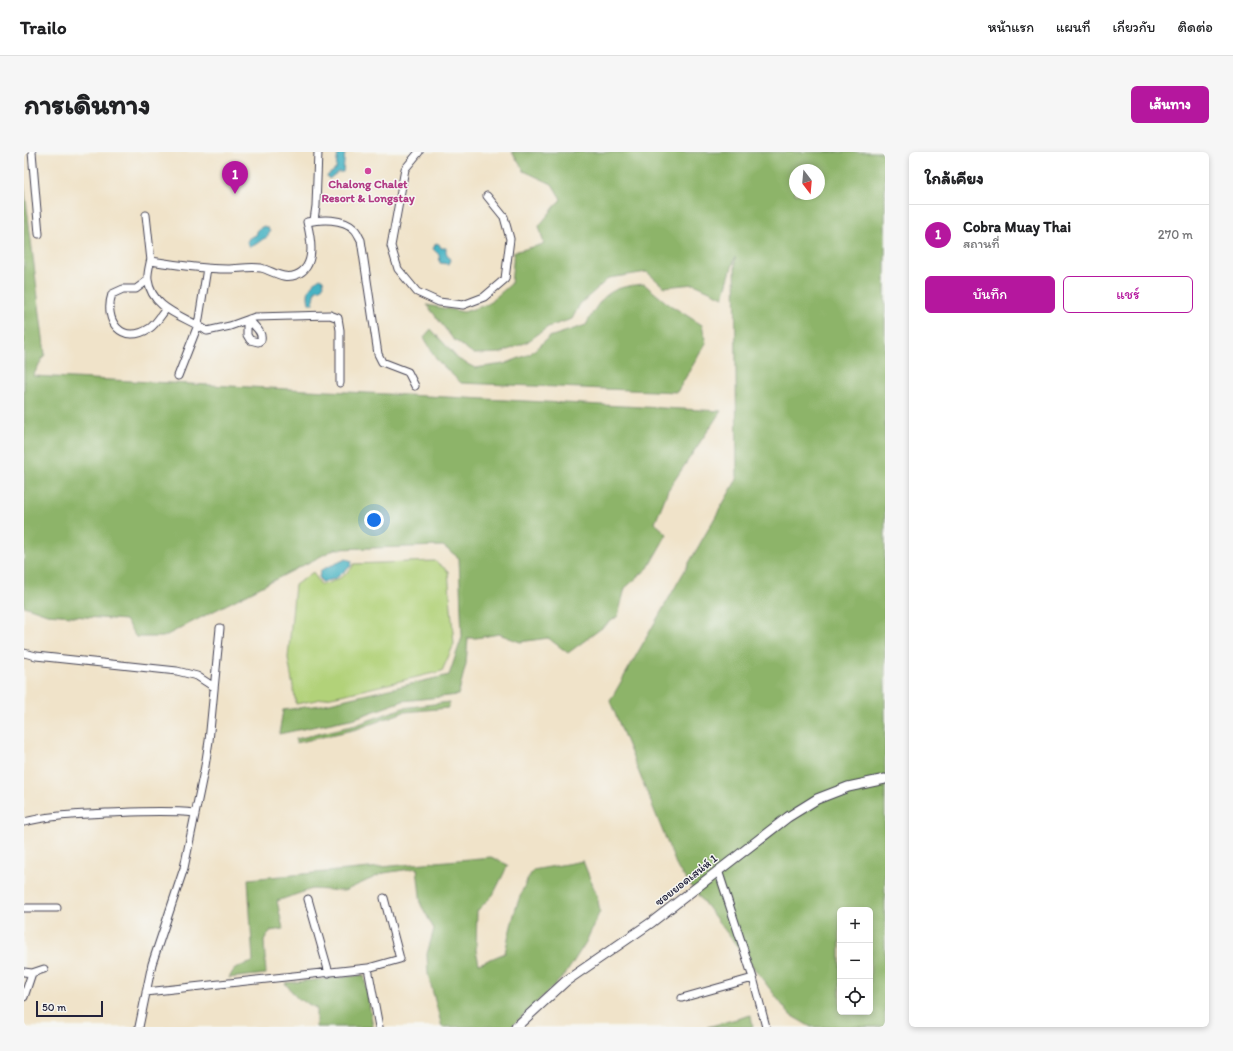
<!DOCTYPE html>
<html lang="th">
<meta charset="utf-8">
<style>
body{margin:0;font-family:Itim,"Playpen Sans Thai",sans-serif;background:#f6f6f6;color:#202124}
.controls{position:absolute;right:12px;bottom:12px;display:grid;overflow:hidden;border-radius:6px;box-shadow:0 2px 6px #0003}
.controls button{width:36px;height:36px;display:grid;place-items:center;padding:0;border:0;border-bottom:1px solid #e0e0e0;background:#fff;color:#202124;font:20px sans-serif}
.compass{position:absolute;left:765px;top:12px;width:36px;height:36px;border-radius:50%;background:#fff;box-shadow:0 2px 6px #0003;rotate:164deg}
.scale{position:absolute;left:12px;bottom:10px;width:67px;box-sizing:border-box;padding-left:4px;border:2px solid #22223b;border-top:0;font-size:11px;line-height:14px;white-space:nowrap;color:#22223b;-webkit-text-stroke:3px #f6f6f2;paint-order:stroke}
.you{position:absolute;left:350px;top:368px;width:14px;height:14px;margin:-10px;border:3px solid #fff;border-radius:50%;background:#1a73e8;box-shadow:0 0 0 6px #1a73e833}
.badge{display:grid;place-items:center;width:26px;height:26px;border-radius:50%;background:#b5179e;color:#fff;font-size:13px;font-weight:700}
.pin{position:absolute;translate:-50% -33px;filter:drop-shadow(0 1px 2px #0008)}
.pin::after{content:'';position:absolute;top:21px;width:14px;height:12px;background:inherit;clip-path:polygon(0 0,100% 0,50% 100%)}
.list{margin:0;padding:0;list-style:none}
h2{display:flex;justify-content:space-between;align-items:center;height:52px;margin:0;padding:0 16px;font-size:17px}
h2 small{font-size:13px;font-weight:400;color:#757577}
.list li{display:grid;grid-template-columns:26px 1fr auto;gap:12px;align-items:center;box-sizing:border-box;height:60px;padding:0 16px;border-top:1px solid #e0e0e0}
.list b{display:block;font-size:15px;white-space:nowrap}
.list p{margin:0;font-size:13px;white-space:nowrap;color:#757577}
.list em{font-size:13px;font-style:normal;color:#757577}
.actions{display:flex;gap:8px;padding:12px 16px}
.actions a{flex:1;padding:9px 0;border:1px solid #b5179e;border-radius:6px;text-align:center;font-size:14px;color:#b5179e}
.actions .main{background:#b5179e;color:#fff}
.icon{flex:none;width:22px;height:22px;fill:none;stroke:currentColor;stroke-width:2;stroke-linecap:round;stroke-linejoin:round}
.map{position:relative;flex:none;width:861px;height:875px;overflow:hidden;border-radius:6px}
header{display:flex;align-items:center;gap:24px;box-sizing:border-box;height:56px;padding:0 20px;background:#fff;border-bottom:1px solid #e0e0e0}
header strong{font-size:19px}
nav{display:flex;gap:22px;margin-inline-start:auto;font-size:14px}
.intro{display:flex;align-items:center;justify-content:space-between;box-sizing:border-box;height:96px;padding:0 24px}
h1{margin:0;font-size:28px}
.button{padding:10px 18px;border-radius:6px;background:#b5179e;color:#fff;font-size:14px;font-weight:700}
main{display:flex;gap:24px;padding:0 24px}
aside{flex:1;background:#fff;border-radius:6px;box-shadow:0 2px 6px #0003}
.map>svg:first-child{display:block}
.green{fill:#b2d279;stroke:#6a7a5a}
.forest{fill:#8db469;stroke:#586b52;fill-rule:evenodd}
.water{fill:#46b3c3;stroke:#346a7f}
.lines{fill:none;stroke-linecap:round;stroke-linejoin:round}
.minor-casing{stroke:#413f50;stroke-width:9}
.tertiary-casing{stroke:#413f50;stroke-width:11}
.minor{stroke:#fff;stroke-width:7}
.tertiary{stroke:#fff;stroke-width:9}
.hotel-dot{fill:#d1479c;stroke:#f6f6f2;stroke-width:1.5}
.labels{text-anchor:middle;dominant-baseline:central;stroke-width:3;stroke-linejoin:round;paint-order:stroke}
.hotel-label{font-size:12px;font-weight:bold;fill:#b23c85;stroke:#f6f6f2}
.street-label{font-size:12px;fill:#22223b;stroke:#f6f6f2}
</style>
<header>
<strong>Trailo</strong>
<nav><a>หน้าแรก</a><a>แผนที่</a><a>เกี่ยวกับ</a><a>ติดต่อ</a></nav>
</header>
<div class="intro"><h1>การเดินทาง</h1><a class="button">เส้นทาง</a></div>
<main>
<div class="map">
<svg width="861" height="875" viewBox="0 0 861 875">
<rect width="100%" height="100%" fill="#f6f6f2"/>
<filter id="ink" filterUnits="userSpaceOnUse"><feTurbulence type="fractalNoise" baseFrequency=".025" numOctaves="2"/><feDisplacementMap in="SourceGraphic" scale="8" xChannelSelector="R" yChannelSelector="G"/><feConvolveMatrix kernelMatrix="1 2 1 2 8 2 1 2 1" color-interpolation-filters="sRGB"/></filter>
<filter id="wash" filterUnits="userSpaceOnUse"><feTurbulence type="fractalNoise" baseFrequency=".012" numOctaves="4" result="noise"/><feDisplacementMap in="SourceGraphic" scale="16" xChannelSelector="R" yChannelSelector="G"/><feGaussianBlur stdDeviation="0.9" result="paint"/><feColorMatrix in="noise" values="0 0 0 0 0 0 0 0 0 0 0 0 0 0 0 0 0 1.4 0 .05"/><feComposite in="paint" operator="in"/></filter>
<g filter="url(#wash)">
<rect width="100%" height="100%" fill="#f0e3c9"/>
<!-- green -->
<path class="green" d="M411,409L424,419L430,492L418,519L322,542L272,552L264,506L271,433L289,420L297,433C310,430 324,424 330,412Z"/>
<!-- forest -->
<path class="forest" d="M488,0H861V875H787L766,863L654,717L586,549L713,327L711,105L699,145L670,132L640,135L623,120L585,126L556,152L548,167L524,175L503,190L477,201L450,202L429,187L403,153L440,160L464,152L487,132L490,100L520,92L515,74L537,47L528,32L500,19ZM771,18H795V42H771ZM816,758H846V860H816Z
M0,32L21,202L9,224L697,259L644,338L631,371L643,382L624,416L601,436L594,464L544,501L524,486L496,490L475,482L452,486H444L442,512L434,543L379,549L331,566L255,582L259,558L297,553L425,523L438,485L435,406L419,394L311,397L139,485H112L101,468L23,462L0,454Z
M620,132L643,151L678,173L682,191L653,240L437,231L412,207L400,185L407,177L434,207L451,216L480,212L506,202L525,185L562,173C578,142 586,135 620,132Z
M425,550L424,556L380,560L333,577L272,591V587L332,573L379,556Z
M467,705L484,713L469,743L453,759L452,798L455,812L481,801C487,773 493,743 509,718L559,709L573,744L576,759L562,790L541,823L487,875H418L404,822L403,802L410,777L397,753L393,716L360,721L320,739L288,737L253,749L259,777L246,779L240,789L242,822L205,826L211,816L229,810L224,727Z
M340,823L349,875H292V856L273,846L261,831Z
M727,863L729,875H683Z"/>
<!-- water -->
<path class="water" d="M314,0H321L319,20H314L305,27L303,24L312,17Z
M240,74L244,76L246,80L243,85C236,88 233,93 226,95L223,90L225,86L232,83L234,77Z
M412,91L415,92L417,96H422V100L426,108L424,112L416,111L415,103L409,97Z
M296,126L299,128L300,133L297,137L292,138L289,152L285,151C282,139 286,133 296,126Z
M322,407L328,409L327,414L311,427L298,430L295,425L297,418Z"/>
</g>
<g filter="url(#ink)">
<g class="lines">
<!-- minor casing -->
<g class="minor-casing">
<path id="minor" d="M8,0L15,82
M395,0L381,17L367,94L374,117L393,140L415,150L439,153L460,145L481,127L486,87L480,65L463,44
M122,63L127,109C152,113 178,117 203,117C214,117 226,114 237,116C249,119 259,128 272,123C293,115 287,86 283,70C297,67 319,66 330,77C333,79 335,85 337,88L354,202L358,210L384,220L391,234
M290,68L292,54L294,0
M127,106C126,112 123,121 124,128C128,158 161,164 183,179L206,174L231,165L306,163L314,166L316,178V231
M124,128L112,137H99L88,142C79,169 98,194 126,176C132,172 137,163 142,157
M223,168V183L226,188L234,190L237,188C239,179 229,174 225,167
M154,224L174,173L183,116
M0,501L12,504L153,519L173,524L190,535
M0,670C27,663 54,663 82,661C112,660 141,658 171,661
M694,718L729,826L742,875
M284,747L305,821
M0,756H33
M344,816L376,807L360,746
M0,820L8,821L20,817
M122,840L344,816L355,875
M0,845L8,821
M658,846L729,826
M115,875L128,812L160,716L181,614L185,589L196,476"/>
</g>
<!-- tertiary casing -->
<g class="tertiary-casing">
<path id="tertiary" d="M492,875L542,829L628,770L764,665L793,647L824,635L861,627"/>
</g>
<!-- minor -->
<use href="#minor" class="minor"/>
<!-- tertiary -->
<use href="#tertiary" class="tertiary"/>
</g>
</g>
<!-- markers -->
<circle class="hotel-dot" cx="344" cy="19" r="4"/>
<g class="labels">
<!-- hotel labels -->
<g class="hotel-label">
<text x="344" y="32">Chalong Chalet<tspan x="344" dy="14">Resort &amp; Longstay</tspan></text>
</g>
<!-- street labels -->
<g class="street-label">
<text transform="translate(662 728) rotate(-38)">ซอยยอดเสน่ห์ 1</text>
</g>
</g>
</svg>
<div class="controls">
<button>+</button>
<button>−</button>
<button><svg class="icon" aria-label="locate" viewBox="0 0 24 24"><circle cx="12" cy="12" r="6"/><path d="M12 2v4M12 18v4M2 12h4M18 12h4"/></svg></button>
</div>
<svg class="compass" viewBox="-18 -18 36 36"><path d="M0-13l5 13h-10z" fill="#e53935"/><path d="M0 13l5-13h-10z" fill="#757577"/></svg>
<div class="scale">50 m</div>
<div class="you"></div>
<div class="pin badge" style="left:211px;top:42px">1</div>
</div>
<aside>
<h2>ใกล้เคียง<small></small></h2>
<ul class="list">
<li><span class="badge">1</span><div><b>Cobra Muay Thai</b><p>สถานที่</p></div><em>270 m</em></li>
</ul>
<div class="actions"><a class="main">บันทึก</a><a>แชร์</a></div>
</aside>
</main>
